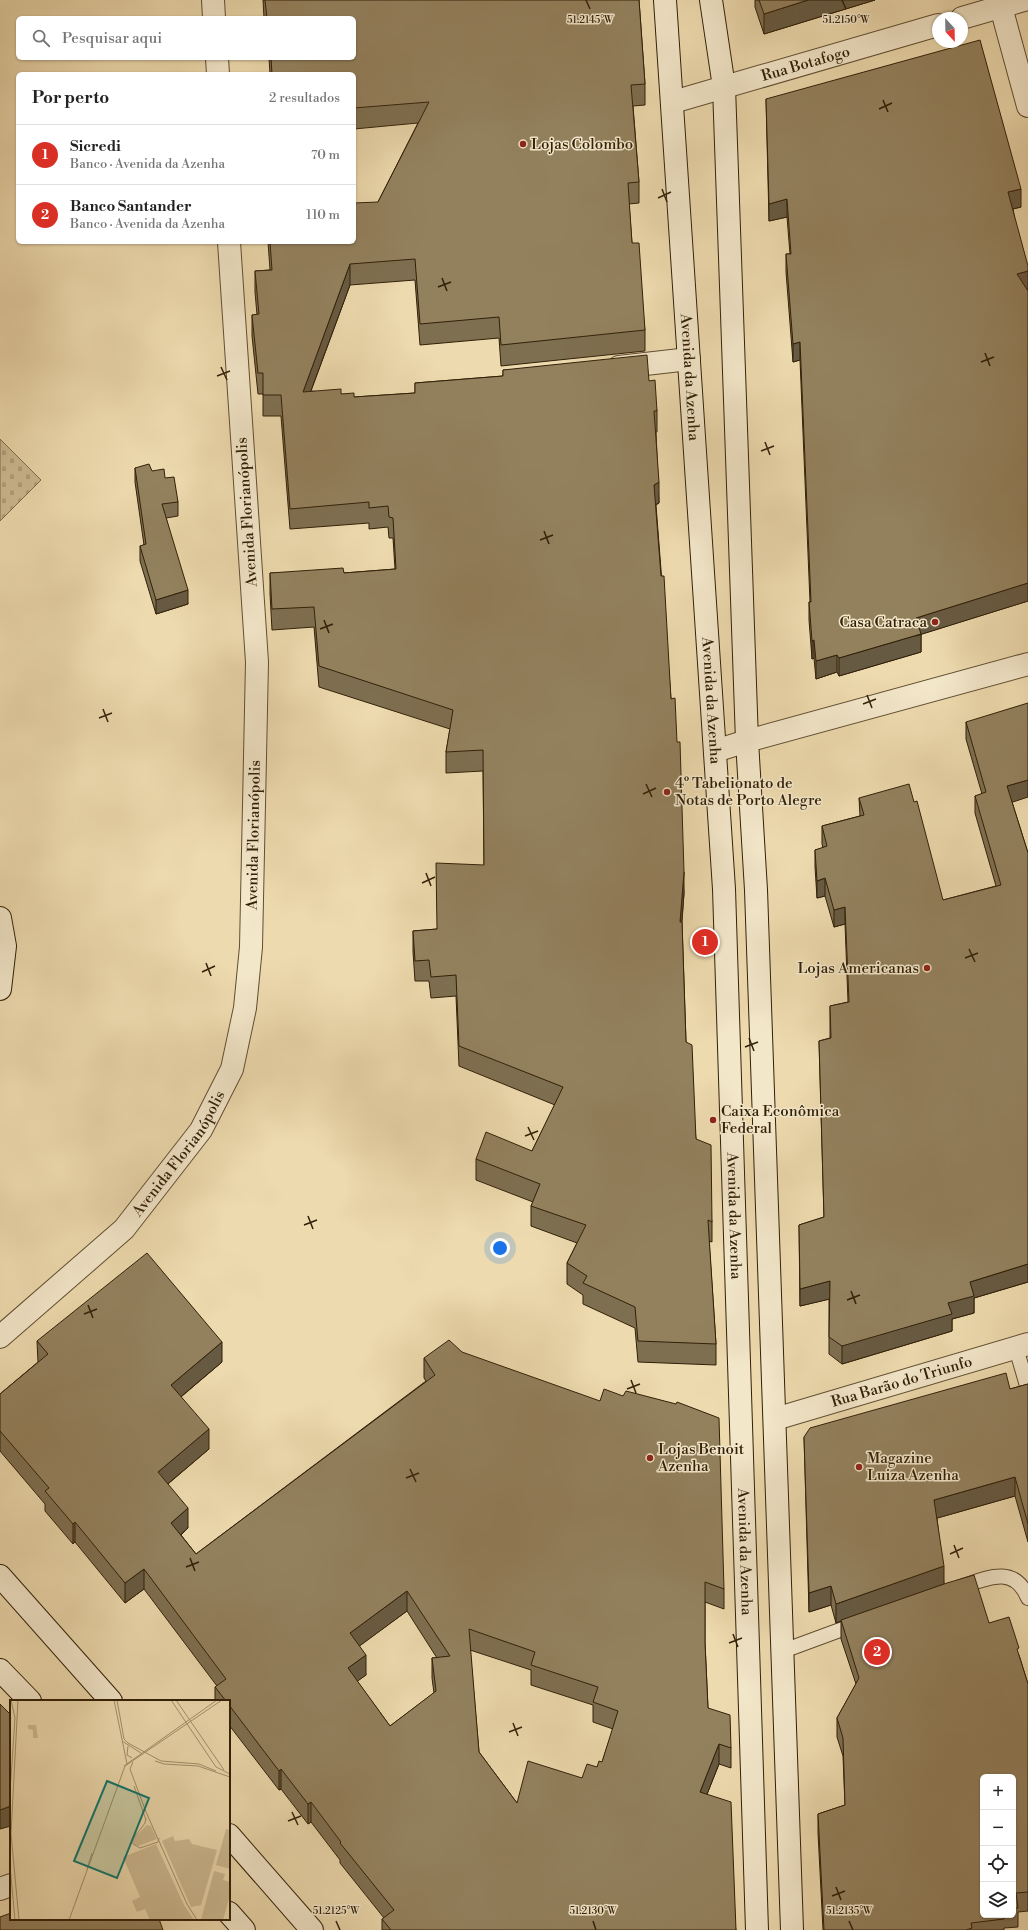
<!DOCTYPE html>
<html lang="pt">
<meta charset="utf-8">
<style>
body{margin:0;font-family:"Libre Bodoni",serif;background:#f6f6f6;color:#222}
.controls{position:absolute;right:12px;bottom:12px;display:grid;overflow:hidden;border-radius:6px;box-shadow:0 1px 3px #0004}
.controls button{width:36px;height:36px;display:grid;place-items:center;padding:0;border:0;border-bottom:1px solid #e0e0e0;background:#fff;color:#222;font:20px sans-serif}
.compass{position:absolute;left:932px;top:12px;width:36px;height:36px;border-radius:50%;background:#fff;box-shadow:0 1px 3px #0004;rotate:158deg}
.you{position:absolute;left:500px;top:1248px;width:14px;height:14px;margin:-10px;border:3px solid #fff;border-radius:50%;background:#1a73e8;box-shadow:0 0 0 6px #1a73e833}
.badge{display:grid;place-items:center;width:26px;height:26px;border-radius:50%;background:#d93025;color:#fff;font-size:13px;font-weight:700}
.pin{position:absolute;translate:-50% -50%;border:2px solid #fff;box-shadow:0 1px 4px #0006}
.list{margin:0;padding:0;list-style:none}
h2{display:flex;justify-content:space-between;align-items:center;height:52px;margin:0;padding:0 16px;font-size:17px}
h2 small{font-size:13px;font-weight:400;color:#767676}
.list li{display:grid;grid-template-columns:26px 1fr auto;gap:12px;align-items:center;box-sizing:border-box;height:60px;padding:0 16px;border-top:1px solid #e0e0e0}
.list b{display:block;font-size:15px;white-space:nowrap}
.list p{margin:0;font-size:13px;white-space:nowrap;color:#767676}
.list em{font-size:13px;font-style:normal;color:#767676}
.icon{flex:none;width:22px;height:22px;fill:none;stroke:currentColor;stroke-width:2;stroke-linecap:round;stroke-linejoin:round}
.map{position:relative;flex:none;width:1028px;height:1930px;overflow:hidden}
.search{position:absolute;background:#fff;box-shadow:0 1px 3px #0004;left:16px;top:16px;width:340px;height:44px;display:flex;align-items:center;gap:10px;box-sizing:border-box;padding:0 14px;border-radius:6px;color:#767676;font-size:15px}
.panel{position:absolute;background:#fff;box-shadow:0 1px 3px #0004;left:16px;top:72px;width:340px;height:172px;border-radius:6px}
.map>svg:first-child{display:block}
.cemetery{fill:url(#cemetery-stones);stroke:#7f6d4d}
.lines{fill:none;stroke-linecap:round;stroke-linejoin:round}
.service-casing{stroke:#604e32;stroke-width:16}
.minor-casing{stroke:#604e32;stroke-width:24}
.tertiary-casing{stroke:#604e32;stroke-width:24}
.secondary-casing{stroke:#312008;stroke-width:24}
.service{stroke:#f3e7ca;stroke-width:14}
.minor{stroke:#f3e7ca;stroke-width:22}
.tertiary{stroke:#f3e7ca;stroke-width:22}
.secondary{stroke:#f3e7ca;stroke-width:22}
.wall{fill:#7e6f51;stroke:#312008;fill-rule:evenodd}
.shaded-wall{fill:#675a42;stroke:#312008}
.building{fill:#93815e;stroke:#312008;fill-rule:evenodd}
.ticks{fill:none;stroke:#312008;stroke-width:1.5}
.poi-dot{fill:#8f2418;stroke:#f3e7ca;stroke-width:1.5}
.labels{text-anchor:middle;dominant-baseline:central;stroke-width:3;stroke-linejoin:round;paint-order:stroke}
.street-label{font-size:15px;fill:#312008;stroke:#f3e7ca}
.poi-label{font-size:15px;fill:#312008;stroke:#f3e7ca;text-anchor:start}
.inset-road{fill:none;stroke:#a2906c;stroke-width:1}
.view{fill:#0f766e;fill-opacity:0.15;stroke:#0f766e;stroke-width:2}
.inset-edge{fill:none;stroke:#312008;stroke-width:2}
.ticks-label{font-size:10px;text-anchor:middle;fill:#312008;stroke:#f3e7ca;stroke-width:3;stroke-linejoin:round;paint-order:stroke}
</style>
<div class="map">
<svg width="1028" height="1930" viewBox="0 0 1028 1930">
<defs>
<pattern id="cemetery-stones" width="16" height="16" patternUnits="userSpaceOnUse"><rect width="16" height="16" fill="#cdba92"/><path d="M2 7V4a2 2 0 0 1 4 0v3zM10 15v-3a2 2 0 0 1 4 0v3z" fill="#b0a07c"/></pattern>
</defs>
<rect width="100%" height="100%" fill="#eddaae"/>
<filter id="stains"><feTurbulence type="fractalNoise" baseFrequency=".005" numOctaves="4"/><feColorMatrix values="0 0 0 0 .2 0 0 0 0 .09 0 0 0 0 .02 0 0 0 .5 -.17"/></filter>
<radialGradient id="worn" r=".72"><stop offset=".6" stop-color="#630" stop-opacity="0"/><stop offset="1" stop-color="#630" stop-opacity=".3"/></radialGradient>
<!-- cemetery -->
<path class="cemetery" d="M0,439L41,480L0,521Z"/>
<g class="lines">
<!-- service casing -->
<g class="service-casing">
<path id="service" d="M1016,1348L1028,1389
M958,1588C985,1579 1014,1563 1028,1598
M783,1651L859,1623"/>
</g>
<!-- minor casing -->
<g class="minor-casing">
<g id="minor">
<path d="M1001,7L1028,106"/>
<path d="M619,367L689,359"/>
<path id="s1" d="M775,1419L1028,1344"/>
<path d="M0,1889L11,1885"/>
</g>
</g>
<!-- tertiary casing -->
<g class="tertiary-casing">
<g id="tertiary">
<path d="M213,0L214,18"/>
<path d="M962,18L1024,0"/>
<path d="M217,58L218,74"/>
<path id="s2" d="M673,102L938,25"/>
<path d="M715,751L747,741L1028,664"/>
<path id="s3" d="M0,1337L124,1229L201,1130L232,1069L245,1008L251,947L257,662L229,242"/>
</g>
</g>
<!-- secondary casing -->
<g class="secondary-casing">
<g id="secondary">
<path id="s4" d="M665,0L724,889L757,1930"/>
<path d="M711,0L724,87L747,741L756,890L792,1930"/>
<path d="M0,918L5,946L0,989"/>
<path d="M0,1576L111,1701"/>
<path d="M0,1670L30,1701"/>
<path d="M229,1835L312,1930"/>
<path d="M229,1913L244,1930"/>
</g>
</g>
<!-- service -->
<use href="#service" class="service"/>
<!-- minor -->
<use href="#minor" class="minor"/>
<!-- tertiary -->
<use href="#tertiary" class="tertiary"/>
<!-- secondary -->
<use href="#secondary" class="secondary"/>
</g>
<!-- wall -->
<path class="wall" d="M263,0H639L645,84V105L633,106L639,182V203L629,204L632,243L645,330V351L501,366L499,338L420,345L415,280L350,285L311,391L341,394L354,397L415,393V383L503,376V370L649,381L657,411V432H656L659,503L656,505L671,699L684,893L682,922L686,1042L696,1139L712,1222V1242L709,1241L716,1344V1365L638,1362L635,1328L583,1304V1295L567,1284V1263L577,1243L531,1226V1206L533,1202L476,1180V1159L532,1151L555,1105L459,1066L456,996L431,998L429,981H415L413,952V931L437,929L484,865L483,771L446,773V752L450,729L319,687L314,627L272,630L270,594V573H344L395,569L393,538H389L388,527L369,529V523L290,529L281,416H263V394H258L252,336V315H257L255,292V271L270,270L268,242H354L378,202L418,123L354,129V74H270L269,58H354V18H264Z
M755,0H875L764,34L755,7Z
M766,99L1021,207L1013,209L1027,289L1028,601L921,634V652L839,676L837,672L816,679L814,658L812,659L809,620V602H810L800,360L793,362L786,272V254H790L787,217L769,221Z
M135,468L165,478L178,502V516L166,518L188,604L156,614L140,561V546L144,545L135,482Z
M966,722L1012,802L1028,853V1282L974,1298V1313L952,1319V1331L842,1364L829,1354V1299L800,1306L799,1225L824,1217L819,1041L830,1038V1006L848,1002L845,924L834,927L825,896L817,898L815,867V850L823,848L822,844V826L860,816L859,798L943,900L996,886L975,813V796L982,794L966,739Z
M37,1341L222,1362L181,1397L209,1449L168,1484L188,1528L181,1535L196,1554L426,1381L424,1378V1358L724,1589V1609L705,1602V1643L708,1708L731,1748V1768L719,1764L707,1794L736,1930H382V1919L384,1918L340,1863V1860L311,1822L308,1824L281,1789L279,1790L229,1725V1701H215V1687L217,1686L144,1589L125,1603L75,1542L73,1544L45,1511V1504L0,1451V1394L38,1362ZM407,1611L437,1658H432V1678L434,1693L390,1726L357,1681L366,1675L359,1646ZM470,1650L531,1670V1685L593,1705V1722L613,1729L602,1762L597,1767L582,1778L517,1803L479,1752Z
M1028,1384V1542L1015,1496L937,1518L944,1584L989,1623L1019,1655L1028,1684V1911L1018,1912V1927L1004,1928V1930H823L818,1833V1814L845,1805L843,1756L837,1737V1718L856,1684L841,1639V1621L836,1623L831,1605L809,1612L804,1437L1010,1389ZM1013,1777V1915H983Z"/>
<!-- shaded-wall -->
<path class="shaded-wall" d="M808,0H875L764,34V14Z
M1021,189V207L1008,210V192Z
M787,199V217L769,221V204Z
M350,264V285L303,412V392Z
M1028,271V289L1017,292V274Z
M800,342V360L793,362V344Z
M659,482V503L654,505V485Z
M1028,583V601L916,636V618Z
M188,590V604L156,614V600Z
M921,634V652L839,676V658Z
M814,640V658L812,659V641Z
M837,655V672L816,679V661Z
M1028,780V797L1007,804V786Z
M684,872V893L680,943V922Z
M825,878V896L817,898V881Z
M845,907V924L834,927V910Z
M1028,1264V1282L974,1298V1313L952,1319V1331L842,1364V1346L970,1282Z
M830,1281V1299L800,1306V1289Z
M222,1342V1362L171,1405V1385Z
M209,1429V1449L158,1492V1472Z
M1015,1477V1496L934,1519V1500Z
M188,1508V1528L171,1543V1523Z
M75,1522V1542L73,1544V1524Z
M944,1566V1584L836,1623V1604Z
M144,1569V1589L125,1603V1583Z
M831,1586V1605L809,1612V1593Z
M407,1591V1611L350,1653V1633Z
M366,1655V1675L348,1688V1668Z
M719,1744V1764L700,1812V1792Z
M281,1769V1789L279,1790V1771Z
M311,1802V1822L308,1824V1804Z
M11,1806V1826L0,1829V1810Z"/>
<!-- building -->
<path class="building" d="M265,0H639L645,84L631,85L639,182L628,183L632,243H639L645,330L501,345L499,317L420,324L415,259L350,264L303,392L341,389V394L354,393V397L415,393V383L503,376V370L647,355L649,381L655,380L657,411H654L659,482L654,485L661,576H664L671,699L675,698L677,742H680L684,872L680,922H682L686,1042L692,1045L696,1139L711,1145L712,1222L708,1220L716,1344L638,1341L635,1307L583,1283L587,1276L567,1263L586,1225L531,1206L540,1184L476,1159L486,1132L532,1151L563,1087L459,1046L456,975L431,977L429,960L415,961L413,931L437,929L436,863L484,865L483,750L446,752L453,710L319,666L314,607L272,609L270,573L343,568L344,573L396,569L393,518L389,517L388,506L369,508V502L290,509L281,395H263V373H258L252,315L259,314L255,271L272,270L270,242H354V203L378,202L429,102L354,108V74H272L271,58H354V18H267Z
M759,0H808L764,14Z
M980,40L1021,189L1008,192L1028,266V271L1017,274L1028,291V583L916,618L921,634L839,658L837,655L816,661L814,640L812,641L809,602H811L800,342L793,344L786,254H791L787,199L769,204L766,99Z
M149,464L152,471L164,469L165,478L174,477L178,502L162,504L188,590L156,600L140,546L146,544L135,468Z
M1028,703V780L1007,786L1028,853V1264L970,1282L974,1296L948,1303L952,1314L842,1346L829,1337L830,1281L800,1289L799,1225L824,1217L819,1041L831,1038L830,1006L849,1002L845,907L834,910L825,878L817,881L815,850L827,846L822,826L864,815L859,798L909,784L914,802L917,801L943,900L1001,885L975,796L986,792L966,722Z
M147,1253L222,1342L171,1385L209,1429L158,1472L188,1508L171,1523L196,1554L435,1375L424,1358L449,1340L462,1352L600,1401L604,1389L623,1396L626,1391L676,1404L677,1402L719,1418L724,1589L705,1582V1643L708,1708L730,1715L731,1748L719,1744L700,1792L731,1802L736,1930H391L382,1919L394,1910L340,1843L341,1842L311,1802L308,1804L281,1769L279,1771L229,1705V1701H226L215,1687L226,1679L144,1569L125,1583L75,1522L73,1524L45,1491L49,1488L0,1431V1394L48,1354L37,1341ZM407,1591L450,1656L432,1658L436,1691L390,1726L348,1668L366,1655L350,1633ZM469,1629L535,1652L531,1665L598,1687L593,1702L618,1711L602,1762L599,1761L597,1767L587,1764L582,1778L528,1761L517,1803L479,1752Z
M1006,1373L1010,1389L1028,1384V1524L1015,1477L934,1500L944,1566L836,1604L831,1586L809,1593L804,1437L810,1428Z
M974,1575L989,1623L1009,1617L1019,1648L1017,1649L1028,1684V1892L1016,1893L1018,1908H1013V1777H983V1915H1004V1919L971,1923L972,1928L966,1930H824L818,1814L845,1805L843,1738L837,1718L859,1678L841,1620L947,1583Z
M0,1704L11,1715V1806L0,1810Z
M11,1913V1919H159L163,1930H0V1917Z"/>
<!-- ticks -->
<path class="ticks" d="M586,0L590,9M842,0L846,9M883,100L888,112M879,109L892,103M662,189L667,202M658,198L671,192M442,278L447,291M438,287L451,282M985,353L990,366M981,362L994,357M221,367L227,380M217,376L230,371M765,442L770,455M761,451L774,446M544,531L549,544M540,540L553,535M324,620L329,633M320,629L333,624M867,695L872,708M863,704L876,699M103,709L108,722M99,718L112,713M646,784L652,797M643,794L656,788M426,873L431,886M422,883L435,877M969,949L975,962M965,958L978,953M206,963L211,976M202,972L215,966M749,1038L754,1051M745,1047L758,1042M528,1127L534,1140M525,1136L538,1131M308,1216L313,1229M304,1225L317,1220M851,1291L856,1304M847,1300L860,1295M88,1305L93,1318M84,1314L97,1309M631,1380L636,1393M627,1389L640,1384M410,1469L416,1482M406,1478L419,1473M954,1545L959,1558M950,1554L963,1548M190,1558L195,1571M186,1567L199,1562M733,1634L738,1647M729,1643L742,1638M513,1723L518,1736M509,1732L522,1727M292,1812L298,1825M288,1821L301,1816M836,1887L841,1900M832,1896L845,1891M336,1921L340,1930M593,1921L596,1930M849,1921L853,1930"/>
<!-- markers -->
<g class="poi-dot">
<circle cx="523" cy="144" r="4"/>
<circle cx="935" cy="622" r="4"/>
<circle cx="667" cy="792" r="4"/>
<circle cx="927" cy="968" r="4"/>
<circle cx="713" cy="1120" r="4"/>
<circle cx="650" cy="1458" r="4"/>
<circle cx="859" cy="1467" r="4"/>
</g>
<g class="labels">
<!-- street labels -->
<g class="street-label">
<text stroke="none"><textPath href="#s2" startOffset="138">Rua Botafogo</textPath></text>
<text stroke="none"><textPath href="#s4" startOffset="378">Avenida da Azenha</textPath></text>
<text transform="translate(247 512) rotate(-94)">Avenida Florianópolis</text>
<text stroke="none"><textPath href="#s4" startOffset="702">Avenida da Azenha</textPath></text>
<text stroke="none"><textPath href="#s3" startOffset="594">Avenida Florianópolis</textPath></text>
<text stroke="none"><textPath href="#s3" startOffset="258">Avenida Florianópolis</textPath></text>
<text stroke="none"><textPath href="#s4" startOffset="1218">Avenida da Azenha</textPath></text>
<text stroke="none"><textPath href="#s1" startOffset="132">Rua Barão do Triunfo</textPath></text>
<text stroke="none"><textPath href="#s4" startOffset="1554">Avenida da Azenha</textPath></text>
</g>
<!-- poi labels -->
<g class="poi-label">
<text x="531" y="144">Lojas Colombo</text>
<text x="927" y="622" text-anchor="end">Casa Catraca</text>
<text x="675" y="783">4º Tabelionato de<tspan x="675" dy="17">Notas de Porto Alegre</tspan></text>
<text x="919" y="968" text-anchor="end">Lojas Americanas</text>
<text x="721" y="1111">Caixa Econômica<tspan x="721" dy="17">Federal</tspan></text>
<text x="658" y="1449">Lojas Benoit<tspan x="658" dy="17">Azenha</tspan></text>
<text x="867" y="1458">Magazine<tspan x="867" dy="17">Luiza Azenha</tspan></text>
</g>
</g>
<!-- overview -->
<g transform="translate(10 1700)">
<rect width="220" height="220" fill="#eddaae"/>
<path d="M18,25H26L28,38H23V30L18,29Z" fill="#cdba92"/>
<path d="M216,129L220,130V169L206,165ZM163,136L165,141L179,139L182,144L207,150L191,205L181,207L152,141ZM146,144L174,205L184,220H140L135,209L127,212L122,201L130,197L113,157ZM204,171L215,174L213,180L220,182V195L213,220H191Z" fill="#cdba92"/>
<path d="M137,125L141,126L147,139L128,146L124,144V138Z" fill="#cdba92"/>
<path class="inset-road" d="M8,0L1,134L9,220M104,0L117,64M107,0L114,39L118,43L151,61L189,64L206,71M161,0L206,67L220,74M166,0L214,70M112,41L131,53M118,46L117,55L122,58M145,61L154,64L188,66L220,77M123,62L120,69L136,112L177,204L187,220M114,66L207,0M124,86L136,120M0,93L5,18L1,0M136,118L135,123L123,139V144L130,148L148,142L149,138M0,166L5,220M77,169L82,153M59,220L115,66L212,0"/>
<path class="view" d="M97,81L139,98L107,178L64,161Z"/>
<rect width="220" height="220" class="inset-edge"/>
</g>
<g class="ticks-label">
<text x="590" y="23">51.2145°W</text>
<text x="846" y="23">51.2150°W</text>
<text x="336" y="1914">51.2125°W</text>
<text x="593" y="1914">51.2130°W</text>
<text x="849" y="1914">51.2135°W</text>
</g>
<rect width="100%" height="100%" filter="url(#stains)"/>
<rect width="100%" height="100%" fill="url(#worn)"/>
</svg>
<div class="controls">
<button>+</button>
<button>−</button>
<button><svg class="icon" aria-label="locate" viewBox="0 0 24 24"><circle cx="12" cy="12" r="6"/><path d="M12 2v4M12 18v4M2 12h4M18 12h4"/></svg></button>
<button><svg class="icon" aria-label="layers" viewBox="0 0 24 24"><path d="M12 4l9 5-9 5-9-5zM3 14l9 5 9-5"/></svg></button>
</div>
<svg class="compass" viewBox="-18 -18 36 36"><path d="M0-13l5 13h-10z" fill="#e53935"/><path d="M0 13l5-13h-10z" fill="#767676"/></svg>
<div class="you"></div>
<div class="pin badge" style="left:705px;top:942px">1</div>
<div class="pin badge" style="left:877px;top:1652px">2</div>
<div class="search"><svg class="icon" aria-label="search" viewBox="0 0 24 24"><circle cx="10" cy="10" r="6"/><path d="M15 15l6 6"/></svg>Pesquisar aqui</div>
<section class="panel">
<h2>Por perto<small>2 resultados</small></h2>
<ul class="list">
<li><span class="badge">1</span><div><b>Sicredi</b><p>Banco · Avenida da Azenha</p></div><em>70 m</em></li>
<li><span class="badge">2</span><div><b>Banco Santander</b><p>Banco · Avenida da Azenha</p></div><em>110 m</em></li>
</ul>
</section>
</div>
